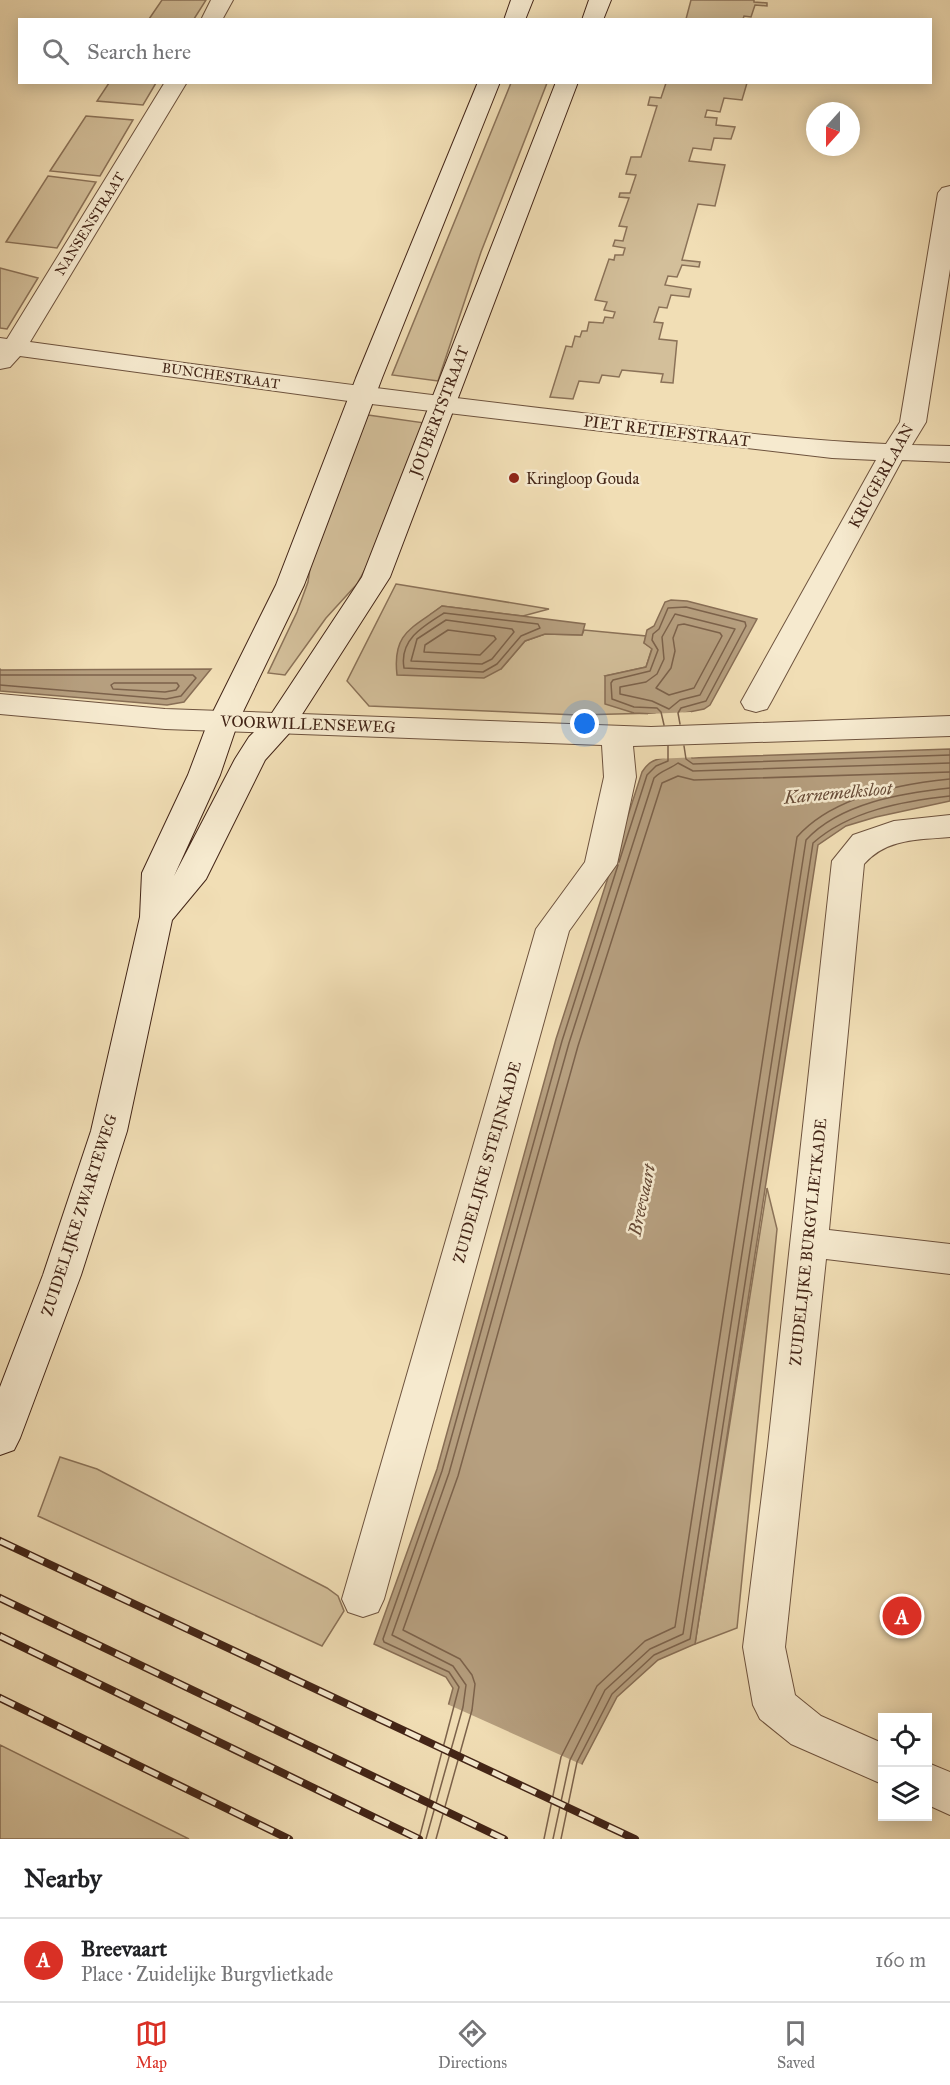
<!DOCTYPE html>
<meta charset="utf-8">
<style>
body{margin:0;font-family:"IM FELL Great Primer",serif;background:#f6f6f6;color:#202124}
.controls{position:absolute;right:18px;bottom:18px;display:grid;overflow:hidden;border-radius:0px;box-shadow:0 3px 15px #0003}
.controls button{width:54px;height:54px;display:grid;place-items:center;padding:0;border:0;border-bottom:2px solid #e0e0e0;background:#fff;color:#202124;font:30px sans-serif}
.compass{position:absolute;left:806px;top:102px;width:54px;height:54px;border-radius:50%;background:#fff;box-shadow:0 3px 15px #0003;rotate:201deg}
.you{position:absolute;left:585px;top:724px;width:21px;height:21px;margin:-15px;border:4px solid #fff;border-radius:50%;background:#1a73e8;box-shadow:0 0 0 9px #1a73e833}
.badge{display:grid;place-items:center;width:39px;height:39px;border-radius:50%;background:#d93025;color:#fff;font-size:20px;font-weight:700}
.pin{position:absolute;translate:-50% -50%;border:3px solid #fff;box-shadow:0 2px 6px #0006}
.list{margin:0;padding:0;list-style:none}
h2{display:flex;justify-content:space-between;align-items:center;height:78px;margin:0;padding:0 24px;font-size:26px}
h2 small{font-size:20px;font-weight:400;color:#757577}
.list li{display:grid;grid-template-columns:39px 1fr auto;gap:18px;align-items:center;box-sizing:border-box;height:84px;padding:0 24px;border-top:2px solid #e0e0e0}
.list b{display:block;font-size:22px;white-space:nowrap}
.list p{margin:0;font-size:20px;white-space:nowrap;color:#757577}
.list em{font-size:20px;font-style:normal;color:#757577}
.icon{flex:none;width:33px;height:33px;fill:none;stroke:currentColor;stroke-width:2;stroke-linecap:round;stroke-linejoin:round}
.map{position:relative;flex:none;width:950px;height:1839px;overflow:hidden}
.search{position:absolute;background:#fff;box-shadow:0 3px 15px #0003;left:18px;right:18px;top:18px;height:66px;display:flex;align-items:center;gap:15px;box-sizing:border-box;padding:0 21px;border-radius:0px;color:#757577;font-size:22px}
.sheet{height:162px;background:#fff}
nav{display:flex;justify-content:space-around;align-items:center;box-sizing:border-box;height:84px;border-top:2px solid #e0e0e0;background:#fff;font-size:16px;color:#757577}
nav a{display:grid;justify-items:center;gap:3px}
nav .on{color:#d93025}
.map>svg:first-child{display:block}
.green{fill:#d3bf9a;stroke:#8b7258;stroke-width:1.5}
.water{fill:#b69f7f;stroke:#886e55;stroke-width:1.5}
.pier{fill:#f1deb5}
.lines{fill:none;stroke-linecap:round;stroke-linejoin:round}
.shore{stroke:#7c624b;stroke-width:1.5}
.minor-casing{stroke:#6e533e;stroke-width:2}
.secondary-casing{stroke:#432517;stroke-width:2}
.minor{fill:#f6eacf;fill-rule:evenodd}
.secondary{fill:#f6eacf;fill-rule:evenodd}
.rail-casing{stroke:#432517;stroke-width:8}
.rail{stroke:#f6eacf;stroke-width:5;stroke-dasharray:16;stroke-linecap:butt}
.poi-dot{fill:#8f2418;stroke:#f6eacf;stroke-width:2}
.labels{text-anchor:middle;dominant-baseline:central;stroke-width:5;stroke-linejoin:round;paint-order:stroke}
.far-street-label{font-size:14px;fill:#432517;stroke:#f6eacf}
.street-label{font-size:16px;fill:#432517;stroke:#f6eacf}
.poi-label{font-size:16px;fill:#432517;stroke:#f6eacf;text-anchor:start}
.water-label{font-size:18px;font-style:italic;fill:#664a36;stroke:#f6eacf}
</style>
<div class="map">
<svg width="950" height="1839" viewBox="0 0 950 1839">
<rect width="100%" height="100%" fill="#f1deb5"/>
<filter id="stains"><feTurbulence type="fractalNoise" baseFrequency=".00333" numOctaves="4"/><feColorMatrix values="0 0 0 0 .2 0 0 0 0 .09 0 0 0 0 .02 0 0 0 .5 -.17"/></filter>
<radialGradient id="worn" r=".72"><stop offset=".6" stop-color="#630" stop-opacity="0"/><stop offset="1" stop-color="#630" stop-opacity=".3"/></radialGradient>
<!-- green -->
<path class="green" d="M162,0H206L194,19H149Z
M691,0H754V2L767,3V6L755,5L751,17L744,16L743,19H686Z
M109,83V82L156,83L143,105L97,101Z
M511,83H547L481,252L438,381L392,375Z
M666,83H747L742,100L724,98L720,112L707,110L705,117L717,118L716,125L735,127L731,139L714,138L711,150L693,148L689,161L725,165L715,206L698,204L682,260L700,262L699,267L682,265L677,277L668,276L665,285L691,289L689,297L671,295L667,308L659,307L654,322L663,323L659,339L677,341L673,383L661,382L663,374L622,370L619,377L602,375L599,383L579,381L573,399L550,397L566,346L572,347L575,336L580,337L582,331H587L589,322L603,323L605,317L613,318L615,312L604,310L607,302L595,300L609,259L614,260L615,255H623L625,248L613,246L615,240L623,241L627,227L619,226L629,198L619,197L620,193H630L636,175L626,174L631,157H641L657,106L648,105L650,97L661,98Z
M86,116L133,120L100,176L50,171Z
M48,176L96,182L57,248L6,242Z
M0,268L38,278L7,329L0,328Z
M368,415L425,423L369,562L357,584L326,618L285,675L268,673L297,612L308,582L312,555Z
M396,584L549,609L523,616L442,606L431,614L501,669L525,641L545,634L582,635L584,630L646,636L644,643L652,648L646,667L605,676L655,713L577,715L369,706L347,681Z
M767,1188L777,1229L737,1628L695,1644Z
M60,1457L97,1469L327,1588L338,1596L344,1611L322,1646L38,1516Z
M0,1745L189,1839H0Z"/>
<!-- water -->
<path class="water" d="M671,600L687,601L757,619L710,705L704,709L684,713L692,758L950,749V801L876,817L846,826L818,845L695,1644L658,1660L617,1697L582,1764L566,1839H412L453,1688L446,1677L374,1644L437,1469L556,1039L642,772C648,763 652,760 664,758L655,714L634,713L605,704V676L646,667L652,649L644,643L647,630L654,626L665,602Z
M442,606L585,624L582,635L545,634L525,641L501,669L484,678L397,675C392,632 413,628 442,606Z
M0,669L1,670L211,669L184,702L167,705L0,691Z"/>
<!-- pier -->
<path class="pier" d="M691,712V715H687L694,755H698L699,757L655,759L654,756H661L653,716H648V714Z
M447,1704L585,1766L570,1839H409Z"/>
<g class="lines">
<!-- shore -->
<path class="shore" d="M444,613L538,624L540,628L521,636L497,664L483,672L404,668C399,640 423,626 444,613Z
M675,614L735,629L700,695L680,700L669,709L652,701L620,694V687L646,682L657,674L664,659L662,637Z
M446,620L512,629L514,632L492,659L482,664L411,661L417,639Z
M684,624L720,633L722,636L694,688L669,695L656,688L671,668L675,651L673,638L678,625Z
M448,630L494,636L496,639L480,655L424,652L425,645Z
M0,675H193L196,678L181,696L166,699L0,685
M114,683H177L179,686L176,690L165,692L113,689L111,685Z
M664,725L661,712L657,708L634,707L612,699L611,683L613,680L650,671L658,650L652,640L653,634L659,629L668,608L686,607L745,622L746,626L706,701L681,708L678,713L680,724
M684,746L686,759L693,764L950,755
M619,862L647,775L656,766L668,761V746
M419,1839L459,1687L449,1672L384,1642L383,1639L442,1471L562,1041L618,865
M426,1839L463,1707L466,1685L453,1666L392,1635L449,1473L569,1043L654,778C660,771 670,769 678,763L693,771L950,763
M436,1839L472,1710L475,1684L472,1675L460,1659L403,1630L458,1476L578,1046L662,783L678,776L694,780L950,772
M544,1839L561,1757L597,1686L645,1641L675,1627L797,837C832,797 899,784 950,779
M553,1839L570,1760L605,1690L650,1649L683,1634L806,840C840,803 902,793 950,788
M561,1839L577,1762L612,1694L654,1655L690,1639L813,843C849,811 903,801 950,796"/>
<!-- minor casing -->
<g class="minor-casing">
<path id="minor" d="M211,0H233L222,20H201Z
M165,82H187L30,342C211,367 393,391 574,412C678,425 782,440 886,444L900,422L938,193L942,188L950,186V269L926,422L912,445L950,446V462L902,460L771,702L767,709L756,712L745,709L741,702L876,460L832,458L363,403L20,356L10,367L0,369V338L7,339Z
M0,694L165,709L651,727L950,716V736L633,746L636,777L617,864L569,931L384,1599L378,1612L363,1617L348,1612L342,1599L536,929L585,862L604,777L602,745L165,729L0,714Z
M950,815V837C918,840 887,838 864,864L829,1230L950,1244V1274L826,1259L785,1647L795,1695L821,1716L882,1743V1784L791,1744L760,1719L753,1705L743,1647L768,1446L832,861L853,835L894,821Z
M928,1763L950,1772V1815L928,1805Z"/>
</g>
<!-- secondary casing -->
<g class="secondary-casing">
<path id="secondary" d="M511,0H533L525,20H504Z
M589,0H611L603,20H582Z
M478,82H500L382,378L304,585L238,722L220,775L174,876L235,759L249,737L270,716L362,577L556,82H578L390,577L292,730L265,760L206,879L172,920L127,1131L81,1275L20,1438L14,1450L0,1455V1387L43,1275L91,1131L140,917L142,873L188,775L208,722L276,585L356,378Z"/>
</g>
<!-- minor -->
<use href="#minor" class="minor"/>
<!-- secondary -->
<use href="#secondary" class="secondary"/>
<!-- rail casing -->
<g class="rail-casing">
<path id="rail" d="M0,1541L635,1839
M0,1598L504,1839
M0,1636L419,1839
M0,1698L289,1839"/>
</g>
<!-- rail -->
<use href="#rail" class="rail"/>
</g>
<!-- markers -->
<circle class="poi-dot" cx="514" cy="478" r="6"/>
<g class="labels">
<!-- far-street labels -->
<g class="far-street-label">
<text transform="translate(90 224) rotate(-58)">NANSENSTRAAT</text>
<text transform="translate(221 376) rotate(8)">BUNCHESTRAAT</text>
</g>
<!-- street labels -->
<g class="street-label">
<text transform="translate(439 411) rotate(-69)">JOUBERTSTRAAT</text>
<text transform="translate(667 431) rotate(7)">PIET RETIEFSTRAAT</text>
<text transform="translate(881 476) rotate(-61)">KRUGERLAAN</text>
<text transform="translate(308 724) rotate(2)">VOORWILLENSEWEG</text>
<text transform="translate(487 1162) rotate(-74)">ZUIDELIJKE STEIJNKADE</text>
<text transform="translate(79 1215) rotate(-72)">ZUIDELIJKE ZWARTEWEG</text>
<text transform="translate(808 1242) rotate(-84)">ZUIDELIJKE BURGVLIETKADE</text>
</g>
<!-- poi labels -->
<g class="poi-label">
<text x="526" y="478">Kringloop Gouda</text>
</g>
<!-- water labels -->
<g class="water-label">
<text transform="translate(838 793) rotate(-5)">Karnemelksloot</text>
<text transform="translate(642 1200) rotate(-78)">Breevaart</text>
</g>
</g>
<rect width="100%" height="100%" filter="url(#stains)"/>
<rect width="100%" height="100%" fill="url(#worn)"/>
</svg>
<div class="controls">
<button><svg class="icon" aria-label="locate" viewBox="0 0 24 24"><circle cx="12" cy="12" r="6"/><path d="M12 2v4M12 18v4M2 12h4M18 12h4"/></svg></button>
<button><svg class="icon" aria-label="layers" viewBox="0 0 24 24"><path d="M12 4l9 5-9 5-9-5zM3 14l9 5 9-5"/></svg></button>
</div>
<svg class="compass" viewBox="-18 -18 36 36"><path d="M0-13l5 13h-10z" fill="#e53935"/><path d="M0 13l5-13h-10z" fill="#757577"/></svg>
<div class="you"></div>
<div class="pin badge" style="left:902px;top:1616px">A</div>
<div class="search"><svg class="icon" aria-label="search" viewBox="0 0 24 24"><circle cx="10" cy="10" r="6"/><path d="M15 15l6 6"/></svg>Search here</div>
</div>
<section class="sheet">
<h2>Nearby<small></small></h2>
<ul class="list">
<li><span class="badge">A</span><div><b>Breevaart</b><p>Place · Zuidelijke Burgvlietkade</p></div><em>160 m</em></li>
</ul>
</section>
<nav>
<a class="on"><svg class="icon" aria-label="map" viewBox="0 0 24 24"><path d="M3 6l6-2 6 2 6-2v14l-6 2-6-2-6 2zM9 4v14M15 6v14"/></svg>Map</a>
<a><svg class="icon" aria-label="directions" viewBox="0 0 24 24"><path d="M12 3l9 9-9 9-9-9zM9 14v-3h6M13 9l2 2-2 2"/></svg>Directions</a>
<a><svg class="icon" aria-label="saved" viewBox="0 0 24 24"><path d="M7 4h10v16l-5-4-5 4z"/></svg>Saved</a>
</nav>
